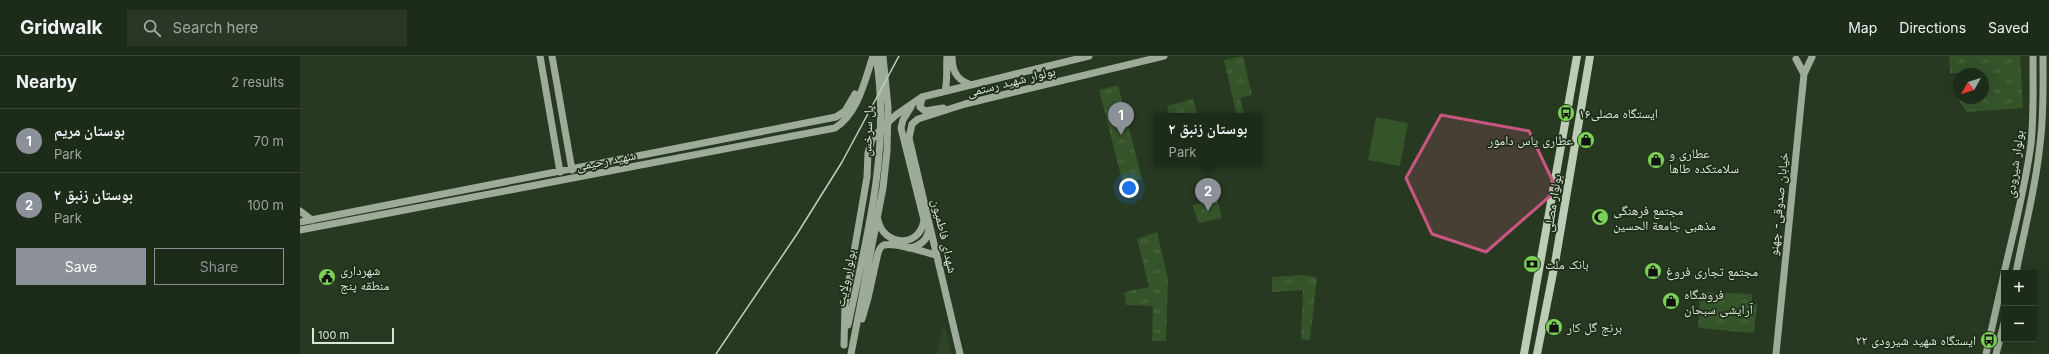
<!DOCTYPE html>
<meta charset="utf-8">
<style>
body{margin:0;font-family:Inter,"Noto Naskh Arabic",sans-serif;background:#2a3726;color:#f1f3f6}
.controls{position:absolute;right:12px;bottom:12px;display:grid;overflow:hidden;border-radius:0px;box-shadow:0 4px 16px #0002}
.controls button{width:36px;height:36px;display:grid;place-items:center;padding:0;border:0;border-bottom:1px solid #3b4738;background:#1d2b19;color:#f1f3f6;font:20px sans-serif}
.compass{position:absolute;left:1653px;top:12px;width:36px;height:36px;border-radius:50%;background:#1d2b19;box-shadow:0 4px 16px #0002;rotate:231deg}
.scale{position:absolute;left:12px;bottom:10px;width:82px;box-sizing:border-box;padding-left:4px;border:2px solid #dae5d7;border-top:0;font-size:11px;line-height:14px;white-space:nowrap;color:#dae5d7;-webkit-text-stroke:3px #1e2e18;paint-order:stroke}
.you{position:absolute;left:829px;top:132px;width:14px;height:14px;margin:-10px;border:3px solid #fff;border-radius:50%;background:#1a73e8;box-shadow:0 0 0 6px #1a73e833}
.badge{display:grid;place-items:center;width:26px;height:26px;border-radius:50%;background:#8c9099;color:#fff;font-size:13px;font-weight:700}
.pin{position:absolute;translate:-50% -33px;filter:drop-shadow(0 1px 2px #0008)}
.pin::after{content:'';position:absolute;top:21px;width:14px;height:12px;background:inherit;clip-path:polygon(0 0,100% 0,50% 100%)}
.popup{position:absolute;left:854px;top:57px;width:108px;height:52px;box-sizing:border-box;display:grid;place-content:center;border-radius:0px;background:#1d2b19;filter:drop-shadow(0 1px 3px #0005);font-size:13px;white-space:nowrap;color:#a0a7a2}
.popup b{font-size:15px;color:#f1f3f6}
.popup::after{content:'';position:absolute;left:50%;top:100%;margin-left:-8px;border:8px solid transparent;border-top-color:#1d2b19}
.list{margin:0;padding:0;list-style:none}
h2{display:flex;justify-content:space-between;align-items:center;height:52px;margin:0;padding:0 16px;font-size:17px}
h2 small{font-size:13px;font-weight:400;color:#a0a7a2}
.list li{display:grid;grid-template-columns:26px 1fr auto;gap:12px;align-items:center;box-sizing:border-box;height:64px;padding:0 16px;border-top:1px solid #3b4738}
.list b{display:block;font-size:15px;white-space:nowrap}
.list p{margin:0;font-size:13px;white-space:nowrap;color:#a0a7a2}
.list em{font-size:13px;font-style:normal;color:#a0a7a2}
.actions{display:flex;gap:8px;padding:12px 16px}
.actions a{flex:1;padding:9px 0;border:1px solid #8c9099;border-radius:0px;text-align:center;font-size:14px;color:#8c9099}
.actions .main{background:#8c9099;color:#fff}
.icon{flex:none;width:22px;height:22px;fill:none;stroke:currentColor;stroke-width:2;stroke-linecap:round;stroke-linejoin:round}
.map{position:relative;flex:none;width:1749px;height:298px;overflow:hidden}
header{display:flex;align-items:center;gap:24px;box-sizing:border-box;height:56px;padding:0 20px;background:#1d2b19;border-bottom:1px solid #3b4738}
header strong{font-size:19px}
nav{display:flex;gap:22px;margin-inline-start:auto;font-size:14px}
.search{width:280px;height:36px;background:#2a3726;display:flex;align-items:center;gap:10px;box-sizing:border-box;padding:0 14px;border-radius:0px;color:#a0a7a2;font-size:15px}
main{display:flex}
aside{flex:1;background:#1d2b19}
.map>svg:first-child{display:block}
.built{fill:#2f4427}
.grass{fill:url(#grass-tufts)}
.pitch{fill:#35542a}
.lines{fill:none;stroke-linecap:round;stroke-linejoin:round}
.secondary{stroke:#9dab98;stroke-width:7}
.primary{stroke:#bbcdb4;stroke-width:8}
.rail{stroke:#c2cebf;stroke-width:1.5}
.marked{fill:#c95680;fill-opacity:0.2;stroke:#c95680;stroke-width:3;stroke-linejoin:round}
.labels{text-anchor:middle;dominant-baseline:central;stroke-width:3.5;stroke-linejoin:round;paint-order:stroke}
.street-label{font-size:13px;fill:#dae5d7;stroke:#1e2e18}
.poi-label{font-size:13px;fill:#dae5d7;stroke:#1e2e18;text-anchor:start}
</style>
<header>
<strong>Gridwalk</strong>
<div class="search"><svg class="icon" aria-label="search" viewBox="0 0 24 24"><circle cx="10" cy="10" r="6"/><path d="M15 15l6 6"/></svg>Search here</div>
<nav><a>Map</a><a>Directions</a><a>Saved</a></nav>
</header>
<main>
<aside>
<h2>Nearby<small>2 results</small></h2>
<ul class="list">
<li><span class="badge">1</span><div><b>بوستان مریم</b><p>Park</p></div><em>70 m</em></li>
<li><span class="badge">2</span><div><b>بوستان زنبق ۲</b><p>Park</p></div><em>100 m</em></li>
</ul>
<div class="actions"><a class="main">Save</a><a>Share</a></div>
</aside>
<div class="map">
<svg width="1749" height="298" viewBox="0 0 1749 298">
<defs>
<pattern id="grass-tufts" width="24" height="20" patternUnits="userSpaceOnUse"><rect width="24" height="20" fill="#35542a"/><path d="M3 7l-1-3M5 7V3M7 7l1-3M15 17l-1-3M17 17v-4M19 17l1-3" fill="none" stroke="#526c48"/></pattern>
</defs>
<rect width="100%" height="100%" fill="#273921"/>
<!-- built -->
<path class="built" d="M644,266L651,298H637Z"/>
<!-- grass -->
<path class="grass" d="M943,0L952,39L940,42L945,60H937L924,4Z
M1649,0H1720L1723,52L1667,56L1659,45V42H1683V18H1659V37L1658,17H1650Z
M818,29L842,123L823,128L799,34Z
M893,43L898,60H870L867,50Z
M917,143L922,162L898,167L893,149Z
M857,176L868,223L866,285H852L853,250L826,249L824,236L849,231L837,183Z
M1003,219L1017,221L1010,284L1001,283L1003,234L972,236V221Z
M1400,236L1452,238V248H1457L1454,277L1398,272Z"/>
<!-- pitch -->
<path class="pitch" d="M1076,61L1108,67L1100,110L1068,104Z"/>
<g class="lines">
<!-- secondary -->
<path class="secondary" d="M240,0L260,116
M252,0L272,114
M652,0C652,14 656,23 669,28
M1504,18L1512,1
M645,35C648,23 646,12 647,0
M622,42L620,51L625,55L643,52
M0,155L12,164
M578,164C583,190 620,193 624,164L601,72L603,64L611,51
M0,166L536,61L545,55L555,38
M0,174L535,72C558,58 565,24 573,0
M609,192C620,190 628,184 629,172
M1704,217C1714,174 1725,132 1731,88C1734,59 1733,29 1733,0
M1716,217C1724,174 1736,132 1740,88C1744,59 1743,29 1743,0
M562,263L568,242L578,197C579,194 581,190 584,189C595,186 624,196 636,199
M548,269C567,181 591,90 576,0
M544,289L545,248L567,121L568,97L572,83L580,74L596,59L622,41L789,0
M551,298L583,132L587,95L588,51L583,0
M660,298L609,82L612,68L618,63L665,48L864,0
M1476,298L1504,18L1496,3
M1686,298L1704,218
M1696,298L1704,267"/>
<!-- primary -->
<path class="primary" d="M1224,298L1277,0
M1237,298L1255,207L1290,0"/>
<!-- rail -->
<path class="rail" d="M416,298L497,178L542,106L599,0"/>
</g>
<!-- marked area -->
<path class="marked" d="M1141,59L1229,75L1257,134L1186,196L1132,178L1106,122Z"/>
<!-- icons -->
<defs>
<g id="bus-disc" transform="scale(0.9)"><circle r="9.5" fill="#7ad157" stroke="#1e2e18"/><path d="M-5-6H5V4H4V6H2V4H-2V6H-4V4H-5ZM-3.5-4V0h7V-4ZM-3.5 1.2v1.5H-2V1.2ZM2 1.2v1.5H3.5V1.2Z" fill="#111"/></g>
<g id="shop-disc" transform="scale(0.9)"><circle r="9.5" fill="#7ad157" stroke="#1e2e18"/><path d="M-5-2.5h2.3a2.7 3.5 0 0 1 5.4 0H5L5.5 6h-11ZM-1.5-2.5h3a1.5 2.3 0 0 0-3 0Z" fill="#111"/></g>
<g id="mosque-disc" transform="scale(0.9)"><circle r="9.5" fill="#7ad157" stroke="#1e2e18"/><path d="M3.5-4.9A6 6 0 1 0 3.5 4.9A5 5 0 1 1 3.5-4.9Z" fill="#111"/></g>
<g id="bank-disc" transform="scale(0.9)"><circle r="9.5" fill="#7ad157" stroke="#1e2e18"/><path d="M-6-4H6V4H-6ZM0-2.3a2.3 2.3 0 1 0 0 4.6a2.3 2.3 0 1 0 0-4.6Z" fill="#111"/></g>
<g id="civic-disc" transform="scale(0.9)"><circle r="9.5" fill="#7ad157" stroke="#1e2e18"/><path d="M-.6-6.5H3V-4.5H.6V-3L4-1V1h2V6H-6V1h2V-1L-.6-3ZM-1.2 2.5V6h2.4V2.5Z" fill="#111"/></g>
</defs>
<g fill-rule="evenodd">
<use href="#bus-disc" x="1266" y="57"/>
<use href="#shop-disc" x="1286" y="84"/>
<use href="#shop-disc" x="1356" y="104"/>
<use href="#mosque-disc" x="1300" y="161"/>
<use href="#bank-disc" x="1232" y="208"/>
<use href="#shop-disc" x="1353" y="215"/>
<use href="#civic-disc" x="27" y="221"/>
<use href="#shop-disc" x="1371" y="245"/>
<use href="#shop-disc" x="1254" y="271"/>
<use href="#bus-disc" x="1689" y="284"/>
</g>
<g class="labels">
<!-- street labels -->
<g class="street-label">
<text transform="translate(711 25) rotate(-14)">بولوار شهید رستمی</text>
<text transform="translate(567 75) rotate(-88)">پل سرخس</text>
<text transform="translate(306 104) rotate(-11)">شهید رحیمی</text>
<text transform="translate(1714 108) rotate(-82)">بولوار شیرودی</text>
<text transform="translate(1252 147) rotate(-81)">بولوار مصلی</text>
<text transform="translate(1478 148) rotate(-84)">خیابان صدوقی- چهنو</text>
<text transform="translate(645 180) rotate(77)">شهدای فاطمیون</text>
<text transform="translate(545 222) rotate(-79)">بولوار ولایت</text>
</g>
<!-- poi labels -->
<g class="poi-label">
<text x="1279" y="57">ایستگاه مصلی۱۶</text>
<text x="1273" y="84" text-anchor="end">عطاری یاس دامور</text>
<text x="1369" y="97">عطاری و<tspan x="1369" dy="15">سلامتکده طاها</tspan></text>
<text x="1313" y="154">مجتمع فرهنگی<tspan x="1313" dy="15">مذهبی جامعة الحسین</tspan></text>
<text x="1245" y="208">بانک ملت</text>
<text x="40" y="214">شهرداری<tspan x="40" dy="15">منطقه پنج</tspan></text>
<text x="1366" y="215">مجتمع تجاری فروغ</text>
<text x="1384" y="238">فروشگاه<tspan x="1384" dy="15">آرایشی سبحان</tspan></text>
<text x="1267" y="271">برنج گل کار</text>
<text x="1676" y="284" text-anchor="end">ایستگاه شهید شیرودی ۲۲</text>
</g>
</g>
</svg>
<div class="controls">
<button>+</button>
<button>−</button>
</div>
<svg class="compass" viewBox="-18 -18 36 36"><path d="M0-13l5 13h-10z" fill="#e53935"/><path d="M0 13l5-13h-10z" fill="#a0a7a2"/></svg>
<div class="scale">100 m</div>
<div class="you"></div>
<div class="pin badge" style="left:821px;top:79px">1</div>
<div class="pin badge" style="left:908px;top:155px">2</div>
<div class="popup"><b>بوستان زنبق ۲</b>Park</div>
</div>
</main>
